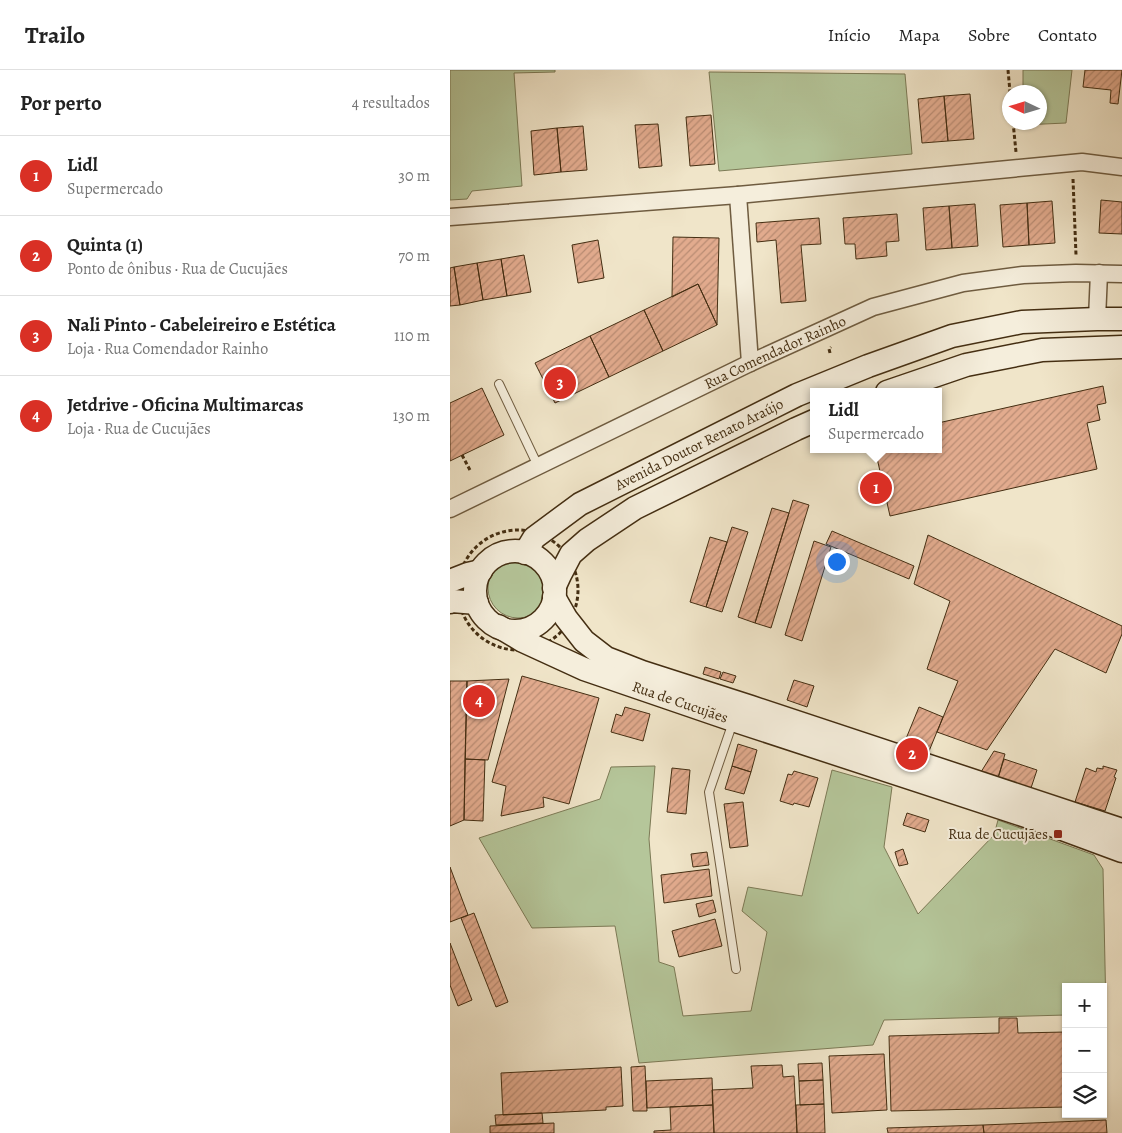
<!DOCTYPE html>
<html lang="pt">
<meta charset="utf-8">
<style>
body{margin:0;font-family:Alegreya,serif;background:#f6f6f6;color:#222}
.controls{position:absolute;right:15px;bottom:15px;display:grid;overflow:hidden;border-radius:0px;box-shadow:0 1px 4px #0004}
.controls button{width:45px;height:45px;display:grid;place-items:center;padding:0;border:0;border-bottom:1px solid #e0e0e0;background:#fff;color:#222;font:25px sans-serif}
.compass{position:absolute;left:552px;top:15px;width:45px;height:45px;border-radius:50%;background:#fff;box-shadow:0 1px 4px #0004;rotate:274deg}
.you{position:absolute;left:386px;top:491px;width:18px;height:18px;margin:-12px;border:4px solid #fff;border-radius:50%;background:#1a73e8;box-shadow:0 0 0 8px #1a73e833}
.badge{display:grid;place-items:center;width:32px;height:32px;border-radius:50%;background:#d93025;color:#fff;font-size:16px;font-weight:700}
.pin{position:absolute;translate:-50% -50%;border:2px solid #fff;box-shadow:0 1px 5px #0006}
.popup{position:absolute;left:360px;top:318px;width:132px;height:65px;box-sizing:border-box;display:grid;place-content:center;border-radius:0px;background:#fff;filter:drop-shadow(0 1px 4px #0005);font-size:16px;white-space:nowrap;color:#767676}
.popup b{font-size:19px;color:#222}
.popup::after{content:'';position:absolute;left:50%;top:100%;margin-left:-10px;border:10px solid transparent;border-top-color:#fff}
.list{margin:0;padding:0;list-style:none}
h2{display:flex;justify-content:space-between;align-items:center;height:65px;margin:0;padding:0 20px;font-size:21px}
h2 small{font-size:16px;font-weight:400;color:#767676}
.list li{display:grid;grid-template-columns:32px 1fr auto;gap:15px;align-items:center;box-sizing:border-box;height:80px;padding:0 20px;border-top:1px solid #e0e0e0}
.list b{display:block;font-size:19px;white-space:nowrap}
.list p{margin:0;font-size:16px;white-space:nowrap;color:#767676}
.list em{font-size:16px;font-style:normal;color:#767676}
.icon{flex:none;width:28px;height:28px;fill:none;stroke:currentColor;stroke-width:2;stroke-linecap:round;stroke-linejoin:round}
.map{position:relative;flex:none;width:672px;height:1063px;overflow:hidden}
header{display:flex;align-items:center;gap:30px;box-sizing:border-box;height:70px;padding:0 25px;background:#fff;border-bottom:1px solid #e0e0e0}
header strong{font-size:24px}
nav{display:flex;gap:28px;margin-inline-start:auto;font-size:18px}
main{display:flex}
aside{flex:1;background:#fff}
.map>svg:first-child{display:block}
.green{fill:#b5c69a;stroke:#7c7a56}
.building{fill:url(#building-hatch);stroke:#442e12}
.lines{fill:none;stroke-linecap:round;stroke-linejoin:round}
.lane-casing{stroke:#6f5c40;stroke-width:10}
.street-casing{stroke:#6f5c40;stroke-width:19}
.secondary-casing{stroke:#442e12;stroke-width:25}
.path{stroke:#442e12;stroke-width:3;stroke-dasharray:4 2.5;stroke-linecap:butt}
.lane{stroke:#f5eedc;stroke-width:8}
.street{stroke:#f5eedc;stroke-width:16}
.secondary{stroke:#f5eedc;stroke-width:22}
.poi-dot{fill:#8f2418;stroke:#f5eedc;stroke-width:2}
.labels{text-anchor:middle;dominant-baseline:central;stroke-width:4;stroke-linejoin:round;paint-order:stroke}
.street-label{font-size:15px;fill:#442e12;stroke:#f5eedc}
.poi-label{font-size:15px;fill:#442e12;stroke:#f5eedc;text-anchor:end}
</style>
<header>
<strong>Trailo</strong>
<nav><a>Início</a><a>Mapa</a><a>Sobre</a><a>Contato</a></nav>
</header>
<main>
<aside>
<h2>Por perto<small>4 resultados</small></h2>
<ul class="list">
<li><span class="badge">1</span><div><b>Lidl</b><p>Supermercado</p></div><em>30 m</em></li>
<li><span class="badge">2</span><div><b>Quinta (1)</b><p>Ponto de ônibus · Rua de Cucujães</p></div><em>70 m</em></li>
<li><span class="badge">3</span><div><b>Nali Pinto - Cabeleireiro e Estética</b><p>Loja · Rua Comendador Rainho</p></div><em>110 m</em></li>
<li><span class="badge">4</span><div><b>Jetdrive - Oficina Multimarcas</b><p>Loja · Rua de Cucujães</p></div><em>130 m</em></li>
</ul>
</aside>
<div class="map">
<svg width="672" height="1063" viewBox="0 0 672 1063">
<defs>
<pattern id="building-hatch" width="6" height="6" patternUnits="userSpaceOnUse" patternTransform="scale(1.25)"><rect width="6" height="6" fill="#e2ab8e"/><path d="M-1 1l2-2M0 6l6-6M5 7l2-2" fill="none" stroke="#b98c73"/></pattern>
</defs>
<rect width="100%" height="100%" fill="#f0e5c9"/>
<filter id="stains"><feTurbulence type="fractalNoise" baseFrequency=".004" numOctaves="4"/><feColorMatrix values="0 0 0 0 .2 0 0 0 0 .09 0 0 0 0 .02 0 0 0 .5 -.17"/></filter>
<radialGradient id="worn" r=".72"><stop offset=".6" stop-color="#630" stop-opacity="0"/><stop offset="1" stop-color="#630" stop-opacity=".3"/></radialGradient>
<!-- green -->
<path class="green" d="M0,0H105V2L64,3L72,116L22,121L17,129L0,130Z
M573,0H622L616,53L572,55V53L590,52V22H573Z
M259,2L455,4L462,84L269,101Z
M38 518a30 30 0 1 1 60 0a30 30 0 1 1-60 0Z
M205,696L199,769L209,892L224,897L233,946L301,941L317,862L292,841L298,817L352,826L382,700L442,717L434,777L468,844L544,765L548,750L644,785L653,799L656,943H653V917H616V945L434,950L423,975L189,993L165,856L82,858L29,768L150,729L161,697Z"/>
<!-- building -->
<path class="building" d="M635,0H672L668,34L660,33L661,20L633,17Z
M520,24L524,69L498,71L494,26Z
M494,26L498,71L472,73L468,29Z
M261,45L265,94L240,96L236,47Z
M208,54L212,96L189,98L185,55Z
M133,56L137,100L111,102L107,58Z
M107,58L111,102L84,105L81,61Z
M651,130L672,132V164L649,163Z
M602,131L605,173L579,175L577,133Z
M577,133L579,175L553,177L550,135Z
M525,134L528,176L502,178L499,136Z
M499,136L502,178L476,180L473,138Z
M447,144L449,171L436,172L437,186L406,189L405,174H395L393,148Z
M369,148L371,174L351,175L356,231L331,233L326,170L307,172L306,153Z
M223,167L269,168L267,255L248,214L222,227Z
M148,170L154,208L128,213L122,175Z
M74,185L81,222L57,226L51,189Z
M51,189L57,226L33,230L27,193Z
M27,193L33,230L10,235L4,197Z
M4,197L10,235L0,236V198Z
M248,214L267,255L213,281L194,240Z
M194,240L213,281L159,307L140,266Z
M140,266L159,307L105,333L85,293Z
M653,316L656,333L647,335L650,350L637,353L647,399L440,446L425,379H488V353Z
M32,318L54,365L0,391V333Z
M343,430L359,435L321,558L305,553Z
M322,438L339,443L305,553L288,547Z
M282,457L298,462L272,542L256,537Z
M382,461L464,496L459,509L376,474Z
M478,465L672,556V564L656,603L605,579L537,680L487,662L508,611L477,599L500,531L464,514Z
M260,467L277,472L256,537L240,532Z
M364,471L381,477L352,571L335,565Z
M255,597L271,602L269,609L253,604Z
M273,602L286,606L283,613L270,609Z
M72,606L149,628L119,734L93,727L94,737L51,746L56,716L42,712Z
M59,609L38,690L15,689L17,611Z
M344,610L364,616L357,637L337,630Z
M0,611H17L14,750L0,756Z
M175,637L200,644L193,671L161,662L166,644L172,646Z
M469,637L493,647L477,686L453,676Z
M288,674L307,680L301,702L282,696Z
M544,681L555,684L548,708L531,702Z
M15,689L35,690L33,751L14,750Z
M554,689L587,700L581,718L548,708Z
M282,696L301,702L294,724L275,719Z
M653,696L667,700L664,707L666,708L655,741L625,732L636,698L646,702L647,698L653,699Z
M222,698L240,700L236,744L217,742Z
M344,701L368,708L359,737L344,733L343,735L330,731L338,704L342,705Z
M293,732L298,776L280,778L274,734Z
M457,743L479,750L475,762L453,755Z
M453,779L458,794L449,796L445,782Z
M257,782L259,795L243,797L241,784Z
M0,797L18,845L0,852Z
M259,799L262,826L214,833L211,805Z
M263,830L266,842L249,847L246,834Z
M24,843L58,932L46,937L11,848Z
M265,849L272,876L229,887L222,861Z
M0,873L22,930L8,936L0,915Z
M549,948H567L568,963L616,962V1037L441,1041L439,966L549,963Z
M434,984L437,1040L382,1043L379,986Z
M372,993L373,1010L349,1011L348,994Z
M332,995L333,1007L344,1006L347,1063H264L262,1020L303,1018L301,996Z
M195,996L197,1041H183L181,997Z
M171,997L173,1036L156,1037V1040L53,1045L51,1003Z
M262,1008L263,1035L197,1038L196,1011Z
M373,1010L374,1034L350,1035L349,1011Z
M374,1034L375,1063H347L346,1035Z
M263,1035L264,1063H204V1061L221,1060L220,1037Z
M92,1043L93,1053L46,1055L45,1045Z
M656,1050L657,1063H534L533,1055Z
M104,1053V1063H40V1056Z
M533,1055L534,1063H438L437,1058Z"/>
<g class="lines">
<!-- lane casing -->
<g class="lane-casing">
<path id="lane" d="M49,314L88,396
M283,652L259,722L286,899"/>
</g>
<!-- street casing -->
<g class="street-casing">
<g id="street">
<path d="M288,125L300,293"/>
<path d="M0,147L288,125L632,92L672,97"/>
<path d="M647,249L649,203"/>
<path id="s1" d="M0,439L300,293L423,237L513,213L573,205L626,203L672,204"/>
</g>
</g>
<!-- secondary casing -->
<g class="secondary-casing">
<g id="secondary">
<path d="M437,322L516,295L592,280L672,277"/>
<circle cx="65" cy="521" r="40"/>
<path id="s2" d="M75,483L84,468L130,434L347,325L418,296L502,266L572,252L647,249H672"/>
<path d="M0,511L18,504L31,501"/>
<path d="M104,518L110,505L121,484L137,470L185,438L346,359L364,351"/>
<path d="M104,527L116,548L134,571L156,588L169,593L192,602L301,637L672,760"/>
<path d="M0,532L2,531L27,533"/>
<path id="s3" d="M48,556L73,571L134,599L283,650L588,750L672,781"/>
</g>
</g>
<!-- path -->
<path class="path" d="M558,0L560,22
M563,52L566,82
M623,109L626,185
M380,283L379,279L381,277
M12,385L21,402
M8 520a60 60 0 1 1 120 0a60 60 0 1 1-120 0Z"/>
<!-- lane -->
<use href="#lane" class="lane"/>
<!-- street -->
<use href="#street" class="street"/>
<!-- secondary -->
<use href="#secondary" class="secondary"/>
</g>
<!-- markers -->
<rect class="poi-dot" x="603" y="759" width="10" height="10" rx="2.5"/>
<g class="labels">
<!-- street labels -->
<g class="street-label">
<text stroke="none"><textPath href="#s1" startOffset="361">Rua Comendador Rainho</textPath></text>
<text stroke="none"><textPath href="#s2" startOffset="208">Avenida Doutor Renato Araújo</textPath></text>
<text stroke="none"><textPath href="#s3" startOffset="198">Rua de Cucujães</textPath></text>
</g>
<!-- poi labels -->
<g class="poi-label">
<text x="598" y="764">Rua de Cucujães</text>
</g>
</g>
<rect width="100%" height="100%" filter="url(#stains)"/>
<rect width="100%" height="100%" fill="url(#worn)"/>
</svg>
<div class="controls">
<button>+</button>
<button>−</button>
<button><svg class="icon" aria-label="layers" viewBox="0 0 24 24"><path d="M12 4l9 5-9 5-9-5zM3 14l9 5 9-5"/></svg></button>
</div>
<svg class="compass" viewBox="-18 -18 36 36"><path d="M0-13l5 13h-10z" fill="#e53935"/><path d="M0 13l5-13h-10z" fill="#767676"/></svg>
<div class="you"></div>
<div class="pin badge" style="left:426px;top:418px">1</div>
<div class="popup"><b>Lidl</b>Supermercado</div>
<div class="pin badge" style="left:462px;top:684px">2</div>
<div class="pin badge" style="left:110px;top:313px">3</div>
<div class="pin badge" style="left:29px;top:631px">4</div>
</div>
</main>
